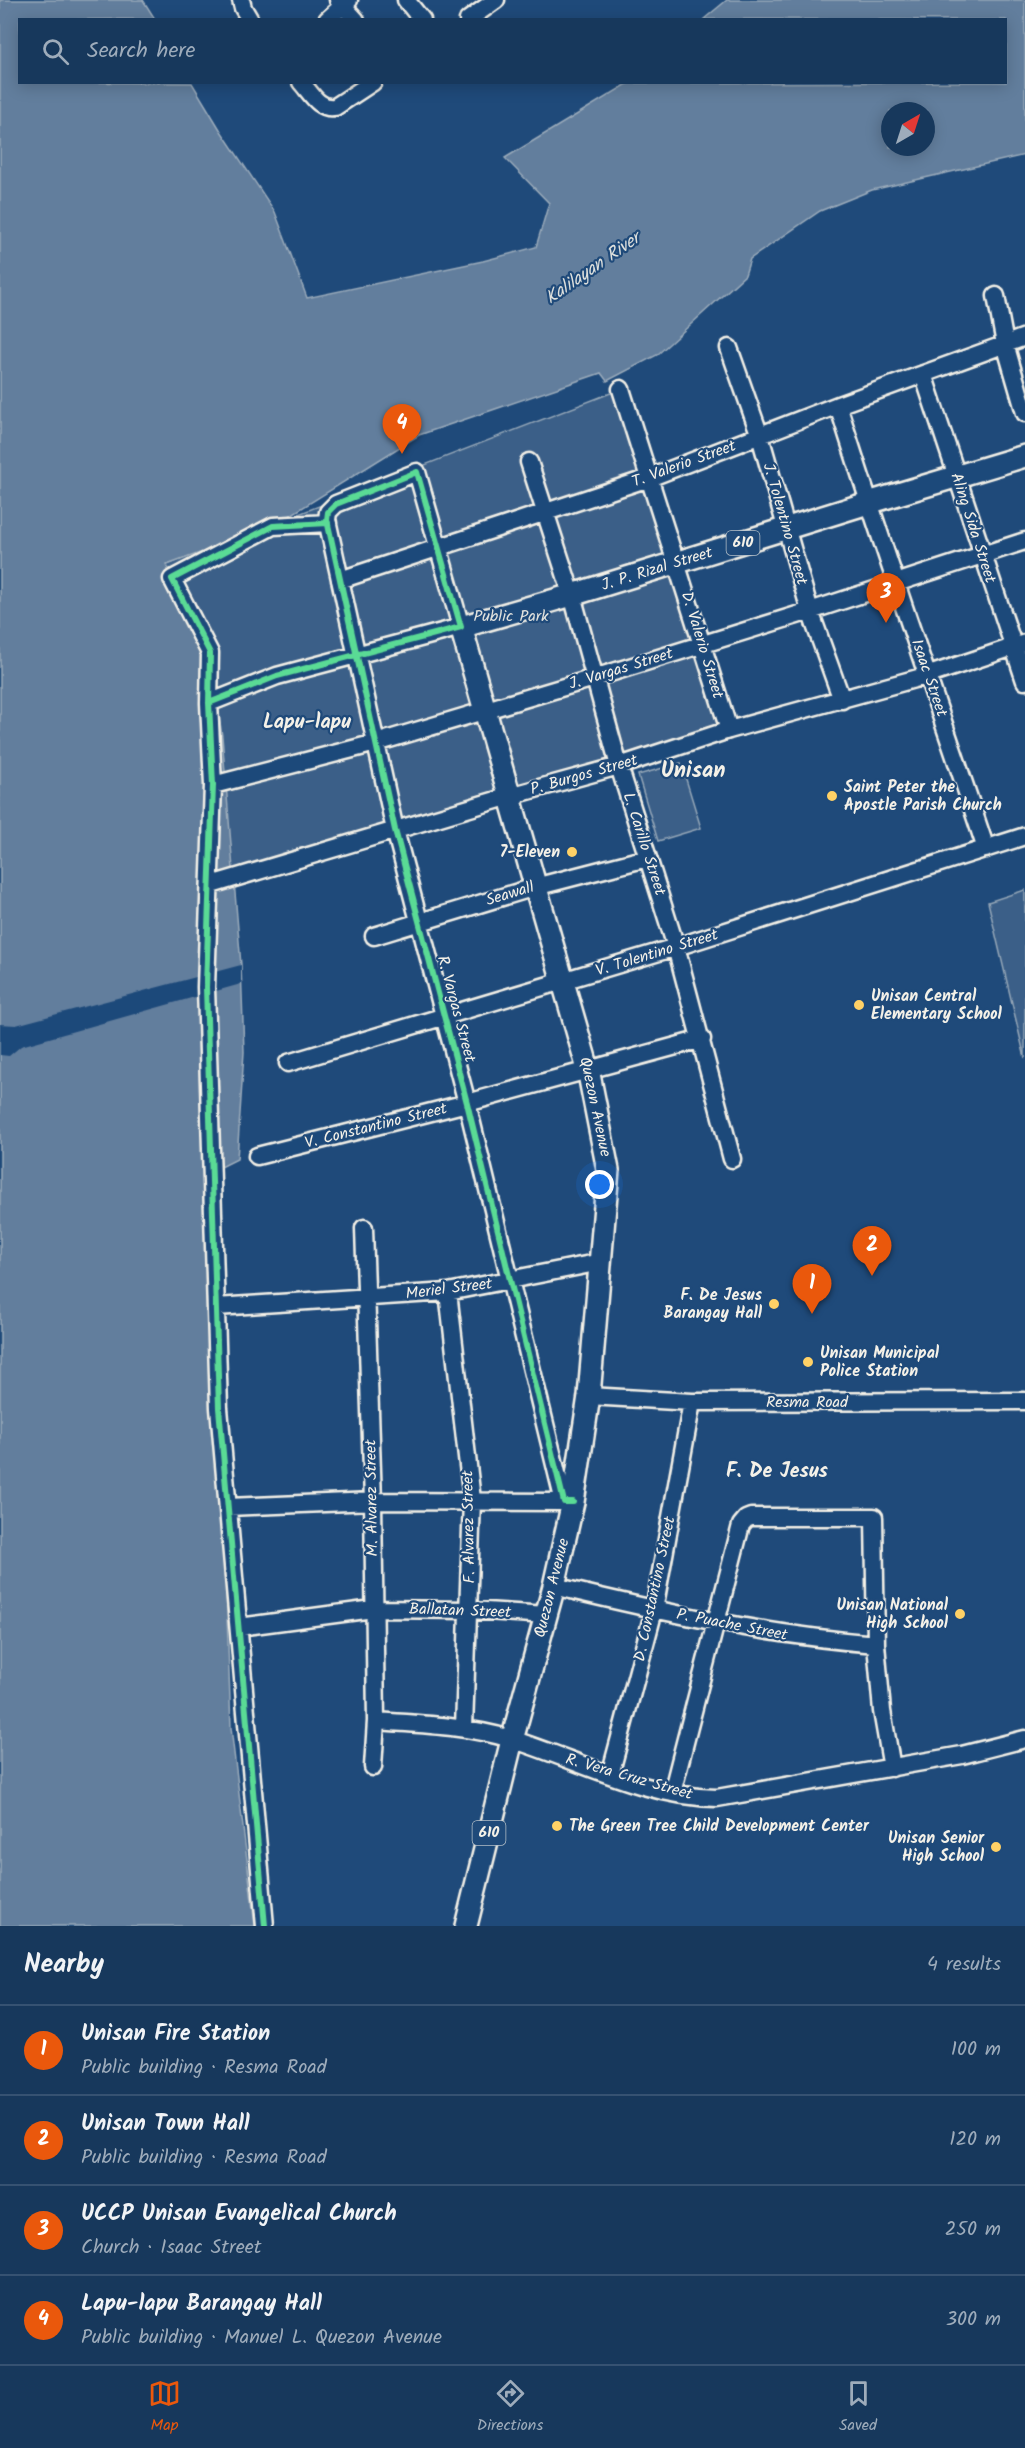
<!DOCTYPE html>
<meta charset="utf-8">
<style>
body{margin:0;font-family:Kalam,sans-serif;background:#244365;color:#f1f3f6}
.compass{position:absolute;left:881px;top:102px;width:54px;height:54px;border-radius:50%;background:#17385c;box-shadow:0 3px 15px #0003;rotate:39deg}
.you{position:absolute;left:600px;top:1185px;width:21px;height:21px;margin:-15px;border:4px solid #fff;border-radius:50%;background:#1a73e8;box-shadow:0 0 0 9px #1a73e833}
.badge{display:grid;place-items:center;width:39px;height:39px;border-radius:50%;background:#ea580c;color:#fff;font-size:20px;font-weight:700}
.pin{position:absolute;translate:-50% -50px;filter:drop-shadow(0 2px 3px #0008)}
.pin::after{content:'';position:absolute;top:32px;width:21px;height:18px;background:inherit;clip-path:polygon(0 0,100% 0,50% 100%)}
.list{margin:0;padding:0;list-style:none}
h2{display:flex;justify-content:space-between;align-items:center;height:78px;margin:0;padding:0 24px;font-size:26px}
h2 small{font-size:20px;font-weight:400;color:#9eacbb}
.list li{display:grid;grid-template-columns:39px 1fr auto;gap:18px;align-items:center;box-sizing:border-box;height:90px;padding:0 24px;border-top:2px solid #365272}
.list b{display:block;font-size:22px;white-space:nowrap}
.list p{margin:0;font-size:20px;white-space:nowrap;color:#9eacbb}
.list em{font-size:20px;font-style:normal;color:#9eacbb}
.icon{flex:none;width:33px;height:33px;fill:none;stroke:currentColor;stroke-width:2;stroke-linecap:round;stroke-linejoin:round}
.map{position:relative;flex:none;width:1025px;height:1926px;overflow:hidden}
.search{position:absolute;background:#17385c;box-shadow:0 3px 15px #0003;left:18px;right:18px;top:18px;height:66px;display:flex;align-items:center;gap:15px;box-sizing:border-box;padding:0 21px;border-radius:0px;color:#9eacbb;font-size:22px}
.sheet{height:438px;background:#17385c}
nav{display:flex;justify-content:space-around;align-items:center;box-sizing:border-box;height:84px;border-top:2px solid #365272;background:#17385c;font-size:16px;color:#9eacbb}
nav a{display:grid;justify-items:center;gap:3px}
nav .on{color:#ea580c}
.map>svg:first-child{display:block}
.green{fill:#3a5f88;stroke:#97a8b8;stroke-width:1.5}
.water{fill:#627e9d;stroke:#9cacbb;stroke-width:1.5;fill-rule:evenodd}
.pier{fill:#1f4a7a}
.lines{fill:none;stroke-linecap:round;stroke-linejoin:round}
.minor-casing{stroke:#f4f1e8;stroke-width:21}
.major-casing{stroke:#f4f1e8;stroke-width:26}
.minor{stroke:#1f4a7a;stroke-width:16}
.major{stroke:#1f4a7a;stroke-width:21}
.cycleway-casing{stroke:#1f4a7a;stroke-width:10}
.cycleway{stroke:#5adb95;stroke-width:6}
.poi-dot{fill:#ffd166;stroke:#1f4a7a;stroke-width:2}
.labels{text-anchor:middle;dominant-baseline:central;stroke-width:4.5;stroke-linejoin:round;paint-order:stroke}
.shield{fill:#1f4a7a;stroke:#b4bfc7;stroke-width:1.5}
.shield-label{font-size:15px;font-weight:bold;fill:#f4f1e8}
.street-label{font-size:16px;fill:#f4f1e8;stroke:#1f4a7a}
.park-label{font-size:16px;fill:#e1e2de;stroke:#1f4a7a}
.poi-label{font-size:16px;font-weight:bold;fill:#f4f1e8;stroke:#1f4a7a;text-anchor:start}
.water-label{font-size:18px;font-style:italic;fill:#dee0dd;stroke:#1f4a7a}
.quarter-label{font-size:20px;font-weight:bold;fill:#f4f1e8;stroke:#1f4a7a}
.district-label{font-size:22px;font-weight:bold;fill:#f4f1e8;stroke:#1f4a7a}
</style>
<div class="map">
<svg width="1025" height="1926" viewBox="0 0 1025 1926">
<rect width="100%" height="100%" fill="#1f4a7a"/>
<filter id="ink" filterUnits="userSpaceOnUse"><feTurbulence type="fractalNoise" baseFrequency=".0167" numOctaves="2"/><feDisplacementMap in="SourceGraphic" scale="12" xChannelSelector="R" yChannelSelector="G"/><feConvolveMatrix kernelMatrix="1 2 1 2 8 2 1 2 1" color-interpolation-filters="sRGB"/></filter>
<g filter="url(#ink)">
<!-- green -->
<path class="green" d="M621,389L729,730L211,885L167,565Z
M681,763L701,828L658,841L638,775Z
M1025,890V1058L988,902Z"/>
<!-- water -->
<path class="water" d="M0,0H143L155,19L20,20V82L192,83L221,131L275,212L307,298L483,261L536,247L549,203L505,158L629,83L1006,82V20L704,19L727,0H1025V155L872,190L820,211L750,259L745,275L657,355L607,381L601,373L419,435L273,526L167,565L172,579L210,653L222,736L241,965L244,1052L237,1159L211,1172L231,1728L255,1926H0ZM890,111H926V147H890Z"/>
<!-- pier -->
<path class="pier" d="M241,965V984L21,1046L9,1056L0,1055V1024L16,1025Z"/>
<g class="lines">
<!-- minor casing -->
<g class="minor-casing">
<path id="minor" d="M241,0L243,8L250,20
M338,0L356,20
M406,0L422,20
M327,20L349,0
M468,20L496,0
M301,82C311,93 319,110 335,107L373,82
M996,296L1005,344L1025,413
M729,348L760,436L810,611L842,700
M923,374L1025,681
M621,389L729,730
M838,405C884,554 937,701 986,849
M529,462L572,595L619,766L676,947L732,1159
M340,580L649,478L838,405L1025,337
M209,703L277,676L461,627L417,472L336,504L328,512L327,520L395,830L467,1103L564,1502H573
M213,785L376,743L594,678L810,611L1025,541
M211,885L510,796L619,766L729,730L929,675L1025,643
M374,936L535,887L647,858
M288,1063L676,947L1025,836
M257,1156L467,1103L702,1039
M364,1228L373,1501L376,1721L373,1767
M448,1292L472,1500L464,1728
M216,1307L448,1292L601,1262
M589,1396L692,1402L1025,1401
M228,1507L373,1501L564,1502
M554,1586C662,1612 765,1635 876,1644
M239,1627L373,1609L470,1610L547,1615
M376,1721C422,1724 467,1726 511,1739C579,1760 645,1797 717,1798L962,1755L1025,1739
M610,1775L654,1610L692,1402
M672,1793L741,1525L746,1519L751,1517H874L876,1644L882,1711L892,1768
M265,1926L219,1408L206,987L213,785L209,703L210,653L172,579L273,526L328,523"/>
</g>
<!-- major casing -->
<g class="major-casing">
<path id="major" d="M466,1926L512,1740L554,1586L573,1502L589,1396L608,1170L588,1069L461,627L572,595L868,503L1025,456"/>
</g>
<!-- minor -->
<use href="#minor" class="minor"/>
<!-- major -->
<use href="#major" class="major"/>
<!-- cycleway casing -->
<g class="cycleway-casing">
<path id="cycleway" d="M209,703L277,676L461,627L417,472L336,504L328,512L327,520L395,830L467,1103L564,1502H573
M265,1926L219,1408L206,987L213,785L209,703L210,653L172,579L273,526L328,523"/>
</g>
<!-- cycleway -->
<use href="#cycleway" class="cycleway"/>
</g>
</g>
<!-- markers -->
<g class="poi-dot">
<circle cx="832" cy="796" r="6"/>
<circle cx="572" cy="852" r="6"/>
<circle cx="859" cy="1005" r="6"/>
<circle cx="774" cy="1304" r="6"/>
<circle cx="808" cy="1362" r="6"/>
<circle cx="960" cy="1614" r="6"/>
<circle cx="557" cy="1826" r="6"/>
<circle cx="996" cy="1847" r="6"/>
</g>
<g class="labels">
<!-- shield labels -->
<g class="shield">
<rect x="726.5" y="531" width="33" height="24" rx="4.5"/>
<rect x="472.5" y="1821" width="33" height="24" rx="4.5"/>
</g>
<g class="shield-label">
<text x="743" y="543">610</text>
<text x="489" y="1833">610</text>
</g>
<!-- street labels -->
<g class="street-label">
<text transform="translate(684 464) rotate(-20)">T. Valerio Street</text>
<text transform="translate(785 524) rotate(74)">J. Tolentino Street</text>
<text transform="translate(973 528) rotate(72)">Aling Sida Street</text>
<text transform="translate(657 569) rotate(-17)">J. P. Rizal Street</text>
<text transform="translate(702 645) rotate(73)">D. Valerio Street</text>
<text transform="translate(621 669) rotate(-17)">J. Vargas Street</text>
<text transform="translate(929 678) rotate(71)">Isaac Street</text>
<text transform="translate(584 775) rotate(-16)">P. Burgos Street</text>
<text transform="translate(644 844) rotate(72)">L. Carillo Street</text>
<text transform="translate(510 894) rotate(-17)">Seawall</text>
<text transform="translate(657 953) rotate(-17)">V. Tolentino Street</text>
<text transform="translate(456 1009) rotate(75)">R. Vargas Street</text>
<text transform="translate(595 1107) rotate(78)">Quezon Avenue</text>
<text transform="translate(376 1126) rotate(-14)">V. Constantino Street</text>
<text transform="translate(449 1289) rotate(-7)">Meriel Street</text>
<text x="807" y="1402">Resma Road</text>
<text transform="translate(372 1498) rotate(-91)">M. Alvarez Street</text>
<text transform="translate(469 1527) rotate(-91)">F. Alvarez Street</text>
<text transform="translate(552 1588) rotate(-76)">Quezon Avenue</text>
<text transform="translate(655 1589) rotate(-78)">D. Constantino Street</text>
<text transform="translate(460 1611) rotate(2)">Ballatan Street</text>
<text transform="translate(732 1625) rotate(11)">P. Puache Street</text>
<text transform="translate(629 1777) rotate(16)">R. Vera Cruz Street</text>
</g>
<!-- park labels -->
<g class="park-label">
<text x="511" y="616">Public Park</text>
</g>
<!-- poi labels -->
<g class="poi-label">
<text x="844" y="787">Saint Peter the<tspan x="844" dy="18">Apostle Parish Church</tspan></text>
<text x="560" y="852" text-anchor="end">7-Eleven</text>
<text x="871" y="996">Unisan Central<tspan x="871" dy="18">Elementary School</tspan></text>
<text x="762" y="1295" text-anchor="end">F. De Jesus<tspan x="762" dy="18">Barangay Hall</tspan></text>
<text x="820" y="1353">Unisan Municipal<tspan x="820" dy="18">Police Station</tspan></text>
<text x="948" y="1605" text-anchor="end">Unisan National<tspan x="948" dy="18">High School</tspan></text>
<text x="569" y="1826">The Green Tree Child Development Center</text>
<text x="984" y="1838" text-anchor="end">Unisan Senior<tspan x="984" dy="18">High School</tspan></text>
</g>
<!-- water labels -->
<g class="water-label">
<text transform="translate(593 269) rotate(-35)">Kalilayan River</text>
</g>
<!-- quarter labels -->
<g class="quarter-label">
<text x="307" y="723">Lapu-lapu</text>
<text x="777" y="1472">F. De Jesus</text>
</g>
<!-- district labels -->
<g class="district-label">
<text x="693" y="771">Unisan</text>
</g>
</g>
</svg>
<svg class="compass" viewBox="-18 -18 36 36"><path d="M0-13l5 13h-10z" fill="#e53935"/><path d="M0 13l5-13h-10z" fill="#9eacbb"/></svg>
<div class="you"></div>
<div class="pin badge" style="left:812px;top:1314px">1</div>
<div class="pin badge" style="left:872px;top:1276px">2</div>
<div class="pin badge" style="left:886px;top:623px">3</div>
<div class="pin badge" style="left:402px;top:454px">4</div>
<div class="search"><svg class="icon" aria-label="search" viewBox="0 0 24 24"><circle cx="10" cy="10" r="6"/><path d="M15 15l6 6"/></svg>Search here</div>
</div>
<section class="sheet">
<h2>Nearby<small>4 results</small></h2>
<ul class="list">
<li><span class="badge">1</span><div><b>Unisan Fire Station</b><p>Public building · Resma Road</p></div><em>100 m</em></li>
<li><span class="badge">2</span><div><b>Unisan Town Hall</b><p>Public building · Resma Road</p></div><em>120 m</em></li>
<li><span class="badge">3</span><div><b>UCCP Unisan Evangelical Church</b><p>Church · Isaac Street</p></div><em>250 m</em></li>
<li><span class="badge">4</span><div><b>Lapu-lapu Barangay Hall</b><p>Public building · Manuel L. Quezon Avenue</p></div><em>300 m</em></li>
</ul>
</section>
<nav>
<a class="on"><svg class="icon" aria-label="map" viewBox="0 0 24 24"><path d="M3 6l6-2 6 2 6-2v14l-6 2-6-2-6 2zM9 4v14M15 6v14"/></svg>Map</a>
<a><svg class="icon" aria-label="directions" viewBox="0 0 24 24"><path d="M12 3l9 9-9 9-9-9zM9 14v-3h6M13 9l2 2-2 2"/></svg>Directions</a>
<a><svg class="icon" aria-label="saved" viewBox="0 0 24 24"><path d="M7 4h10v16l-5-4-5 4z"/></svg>Saved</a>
</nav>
